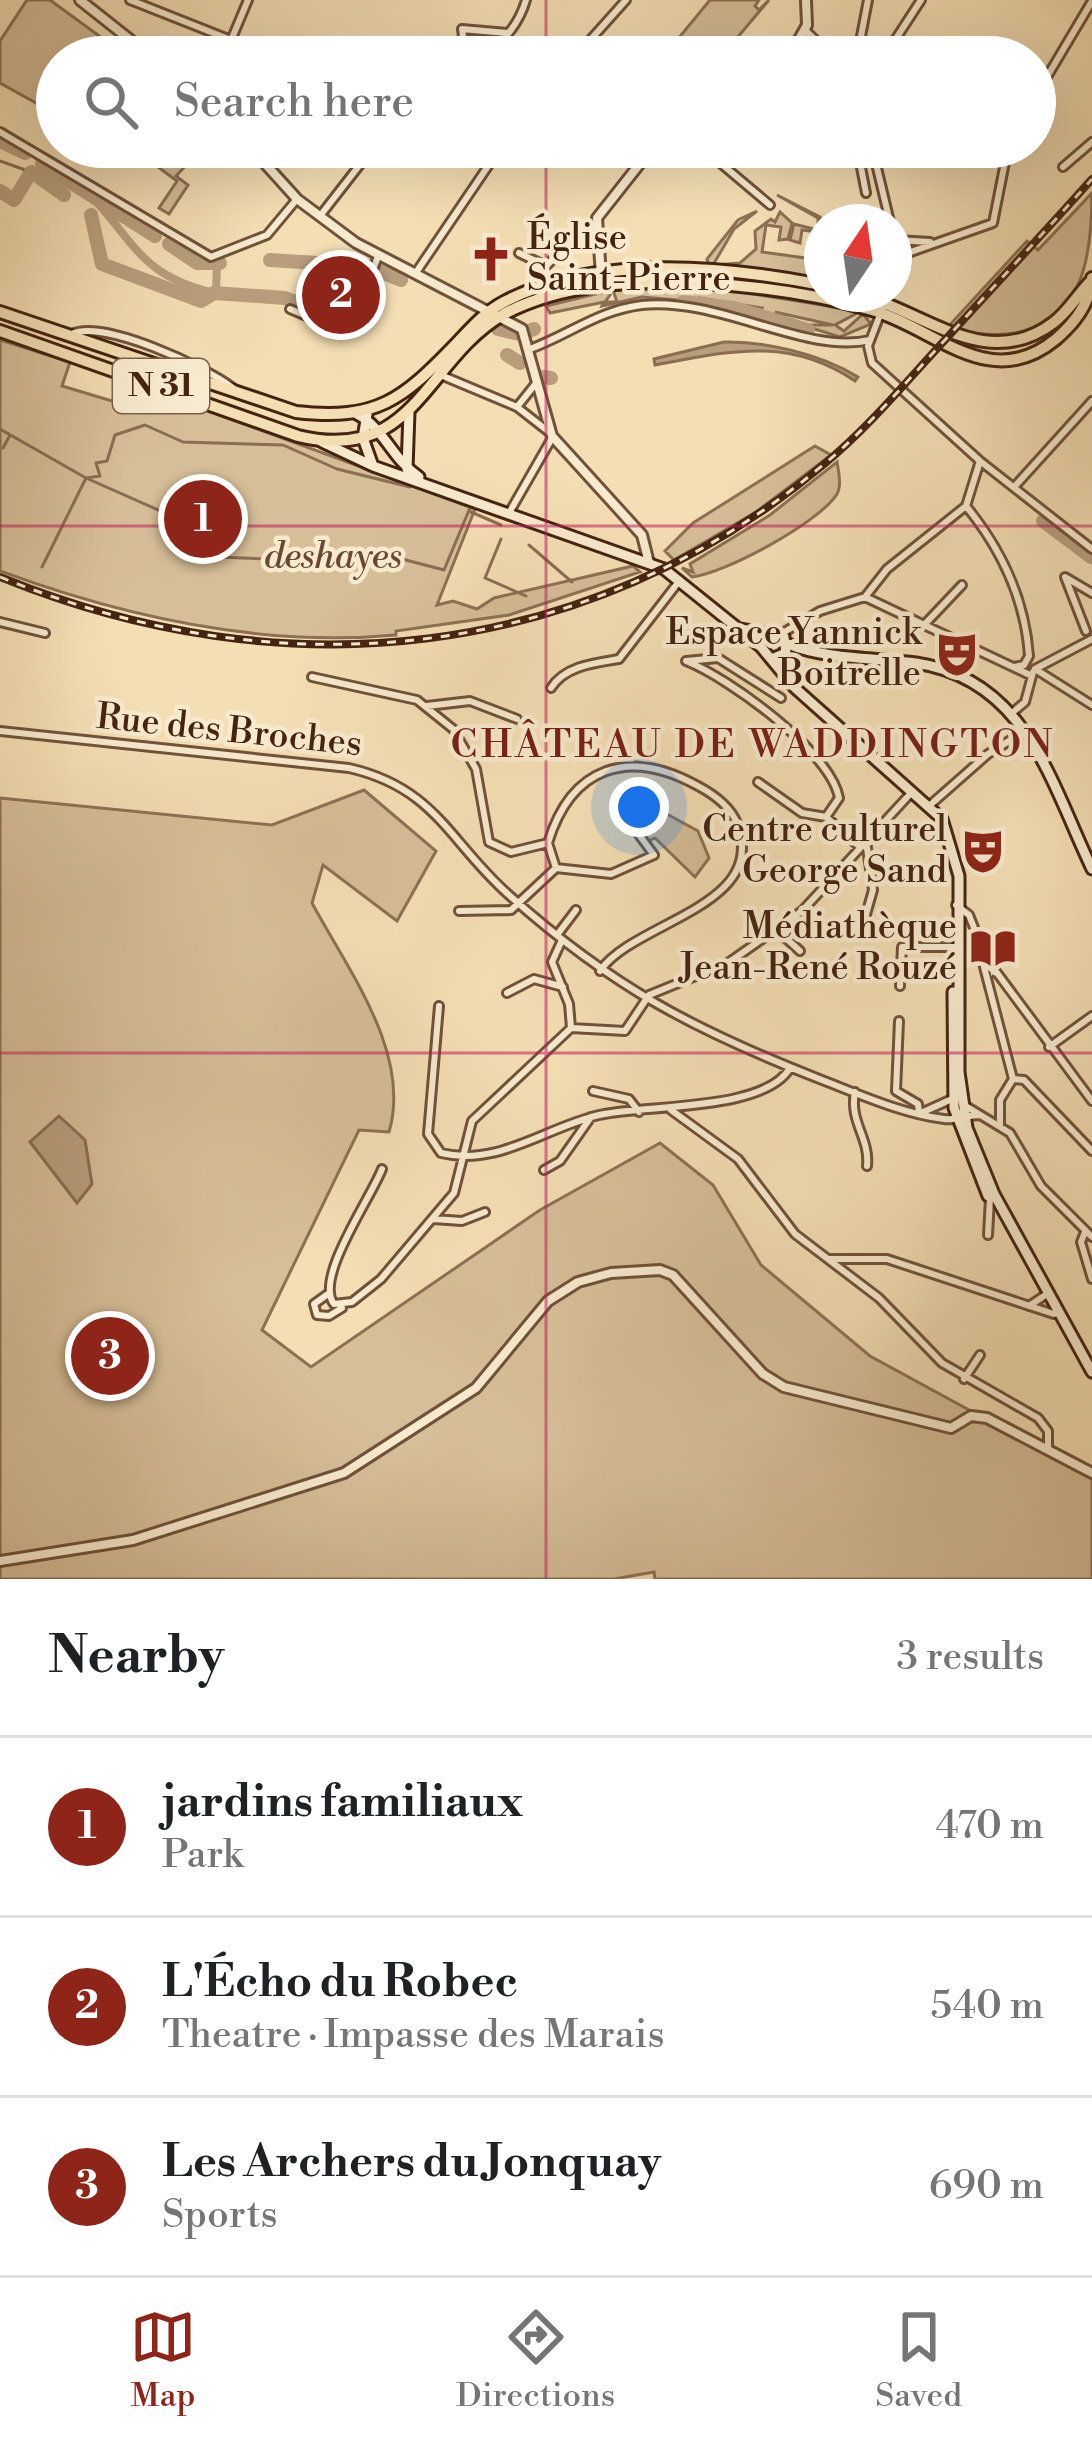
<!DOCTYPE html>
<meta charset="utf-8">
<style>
body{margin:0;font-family:"Libre Bodoni",serif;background:#f2f2f2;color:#202124}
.compass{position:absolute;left:804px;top:204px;width:108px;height:108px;border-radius:50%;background:#fff;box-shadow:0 12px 48px #0002;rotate:13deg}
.you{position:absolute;left:639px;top:807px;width:42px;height:42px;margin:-30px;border:9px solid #fff;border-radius:50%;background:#1a73e8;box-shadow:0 0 0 18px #1a73e833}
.badge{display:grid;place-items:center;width:78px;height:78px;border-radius:50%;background:#8f2418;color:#fff;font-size:39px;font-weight:700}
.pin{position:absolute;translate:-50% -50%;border:6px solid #fff;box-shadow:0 3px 12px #0006}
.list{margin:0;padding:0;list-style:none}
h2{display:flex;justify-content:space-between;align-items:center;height:156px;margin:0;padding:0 48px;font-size:51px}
h2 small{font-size:39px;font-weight:400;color:#757577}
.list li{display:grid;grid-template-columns:78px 1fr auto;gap:36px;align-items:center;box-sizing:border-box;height:180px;padding:0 48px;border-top:3px solid #e0e0e0}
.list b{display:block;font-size:45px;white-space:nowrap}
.list p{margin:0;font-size:39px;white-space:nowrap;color:#757577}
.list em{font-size:39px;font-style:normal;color:#757577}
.icon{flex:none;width:66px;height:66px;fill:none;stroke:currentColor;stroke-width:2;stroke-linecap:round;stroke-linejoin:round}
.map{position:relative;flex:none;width:1092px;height:1579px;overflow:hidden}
.search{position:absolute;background:#fff;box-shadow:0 12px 48px #0002;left:36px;right:36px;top:36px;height:132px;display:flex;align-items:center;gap:30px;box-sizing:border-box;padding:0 42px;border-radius:66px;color:#757577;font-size:45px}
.sheet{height:696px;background:#fff}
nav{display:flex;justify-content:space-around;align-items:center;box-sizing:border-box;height:168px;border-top:3px solid #e0e0e0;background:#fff;font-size:33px;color:#757577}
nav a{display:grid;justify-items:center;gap:6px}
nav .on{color:#8f2418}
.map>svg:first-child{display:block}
.green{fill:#d6be98;stroke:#8d7054;stroke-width:3}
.water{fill:#b89e7d;stroke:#8a6d52;stroke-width:3}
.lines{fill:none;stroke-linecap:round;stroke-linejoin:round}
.stream{stroke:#8a6d52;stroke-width:3}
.canal{stroke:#b89e7d;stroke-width:8}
.river{stroke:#b89e7d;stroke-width:14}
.minor-casing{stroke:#70523a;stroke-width:12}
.tertiary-casing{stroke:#70523a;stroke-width:14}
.secondary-casing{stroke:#442311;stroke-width:15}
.primary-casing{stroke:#442311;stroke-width:16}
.minor{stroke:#f8eace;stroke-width:6}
.tertiary{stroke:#f8eace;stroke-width:8}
.secondary{stroke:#f8eace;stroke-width:9}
.primary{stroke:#f4deb4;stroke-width:10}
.rail-casing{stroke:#442311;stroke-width:8}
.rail{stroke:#f8eace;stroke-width:3;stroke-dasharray:9;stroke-linecap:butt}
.grid{fill:none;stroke:#c2185b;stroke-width:3;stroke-opacity:0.55}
.labels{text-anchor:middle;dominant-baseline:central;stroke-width:9;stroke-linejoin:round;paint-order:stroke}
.shield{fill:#f8eace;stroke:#7a5f4a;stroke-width:3}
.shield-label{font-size:33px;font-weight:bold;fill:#442311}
.poi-label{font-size:36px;fill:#442311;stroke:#f8eace;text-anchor:end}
.park-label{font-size:36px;font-style:italic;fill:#684a33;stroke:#f8eace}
.street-label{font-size:36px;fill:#442311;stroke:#f8eace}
.neighbourhood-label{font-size:39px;letter-spacing:3px;fill:#7a1f14;stroke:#f8eace}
</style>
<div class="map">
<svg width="1092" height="1579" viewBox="0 0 1092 1579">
<rect width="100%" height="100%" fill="#f4deb4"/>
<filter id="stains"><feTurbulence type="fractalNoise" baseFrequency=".00167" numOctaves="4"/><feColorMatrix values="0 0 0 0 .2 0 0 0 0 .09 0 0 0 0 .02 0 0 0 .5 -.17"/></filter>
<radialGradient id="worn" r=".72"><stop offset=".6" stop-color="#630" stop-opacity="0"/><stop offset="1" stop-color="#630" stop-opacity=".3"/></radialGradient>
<!-- green -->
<path class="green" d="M27,0H50L128,57H57V102L50,98L45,108L0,83V41Z
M710,0H759L755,6L759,10L769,0L721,57H663Z
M162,150L177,151L190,161L176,176L188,185L169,214L159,208L177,181L154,164Z
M1092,193C1092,299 1061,353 946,329L1027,241L1038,250Z
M777,195L820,217L822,225V279L709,266L707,259L738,220L757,211L734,229L713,265L740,263L756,249L755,231L771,219L775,222L780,212L792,223L788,239L779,240L781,227L766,225L762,252L813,259L817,232L802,230L800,243L790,240L794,224L818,230V218Z
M715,288L861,311L835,325L844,331L863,314L871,324L840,337L802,325H833L775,312L790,321L759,313L762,308L700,298L701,302L642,297L602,306L604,302L550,313L546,306L604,292L610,295L605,302H617L613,290Z
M0,340L70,362L62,386L122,404L133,385L156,393L161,402L198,407L475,509L437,605L453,601L477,609L494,598L633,566L640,572L509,615L396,631V635C265,647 127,618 0,571Z
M815,446L831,455L756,512L674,560L665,551L693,523Z
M837,462C837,465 843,484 837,494C820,522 724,574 692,577L682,568L693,572L690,564L770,515Z
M364,790L436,851L397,921L323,865L312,903C348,970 412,1054 389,1132L359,1130L262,1330L311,1367L540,1210L660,1143L713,1185L761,1265L870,1356L1092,1477V1579H655L654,1572L614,1579H0V798L272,825Z
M645,802L698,831L709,858L695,877L655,838L648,841L631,803Z"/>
<!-- water -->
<path class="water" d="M724,342C763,341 819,353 858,377L855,381C787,335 727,352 655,365L654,359Z
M59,1116L85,1140L92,1184L77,1203L30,1142Z"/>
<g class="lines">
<!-- stream -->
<path class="stream" d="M0,161L28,171
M0,429L86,478L100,476L96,463L107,461L115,435L145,425L183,442L283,445L337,469L410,487
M3,448L10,435
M471,512L501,525
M501,539L485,578L526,596
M529,545L572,582
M42,567L86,478L201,529L196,555L217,557L391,564L406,560L444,570L470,508"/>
<!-- canal -->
<path class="canal" d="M95,200C138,248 144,276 214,293
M216,293L217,264"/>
<!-- river -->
<path class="river" d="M0,141L25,153
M42,164L155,236
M36,175L64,195
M0,191L14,200L31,172
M91,215L102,264L201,301L214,293L285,298L344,320L353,309
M169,244L197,263H220
M270,260L368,266
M379,271L401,280
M683,302L734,308L808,330
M498,329L519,334
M529,331L534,329
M507,355L520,363
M544,377L551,378
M1043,521L1091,557"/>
<!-- minor casing -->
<g class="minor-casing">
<path id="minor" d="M130,0L274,57
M805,30L833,57
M507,33L462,29L463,37L486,52C505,42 520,21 526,0
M224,57L248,0
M575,57L626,0
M857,57L868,0
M884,57L921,0
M1035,97L1092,1
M0,132L211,257L267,235L297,199
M792,147L809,160
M857,147L866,193
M872,147L890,222
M706,151L770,205
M1063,167L1092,142
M320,216L362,162
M894,234L905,254
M897,240L930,242
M519,253L546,266L581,232L595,230
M905,254L993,223L1008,147
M417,271L501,147
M894,280L905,254
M888,294L868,346L872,363L980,461L1092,549
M290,309L346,333L352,329L378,256
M72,334C103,319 206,367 233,388
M530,349C570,334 599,310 642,305C720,297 805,355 870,340
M443,376L517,407L549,432
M517,407L537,382
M1016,485L1092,401
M966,506C1002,550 1025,599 1029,656L1024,665L1014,667
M509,513L552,438
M865,597L1032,676
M0,622L45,633
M925,624L962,585
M1086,631L1065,577L1092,593
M781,634L820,611L865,597L887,569L966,506L980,461
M1035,669L1092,705
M1035,669L1092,639
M312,677L417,700L453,729L476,769L489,842L511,852L548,843
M551,688C565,666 594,663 619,659L680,580
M781,698L718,658L686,661C729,678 831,752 839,798L826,817L860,847
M427,706L470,701L517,719
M1012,713L1025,702L1033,672
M0,731L349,768C436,788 449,842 509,895C612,987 694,1030 822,1080C861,1095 903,1114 944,1119C956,1121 967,1115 980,1115
M758,782L802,813L826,817
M929,806L988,754L1025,731
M548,843C571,767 628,747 698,786C713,794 730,806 737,823C770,907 634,921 600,971
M556,868L611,874L654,855L637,832L634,816
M956,905L969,915L986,958L1092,1101
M459,911L511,910L556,868L548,843
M865,918L873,890L866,841
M778,931L800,951
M557,935L576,910
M562,940L552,962L569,1004L571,1028
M986,958L984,967L1013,1079L1000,1100V1126
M900,986L902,947H958
M507,993L534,979L563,987
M439,1006L428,1134L441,1153C498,1167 544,1128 599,1115C646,1104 764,1112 790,1068
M899,1021L896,1091L918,1104L919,1113
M571,1028L625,1031L649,995L728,963L802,911L911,793
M1049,1047L1092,1016
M1013,1079L1024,1080L1092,1151
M593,1091L629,1099L639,1112
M855,1092C849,1122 870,1138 867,1166
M964,1105L1010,1133L1041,1186L1092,1237
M671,1110L738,1159L795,1234L879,1298L942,1363L1038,1418L1048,1431V1447
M921,1113L952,1099
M382,1169C371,1198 314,1278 334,1304L352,1302L381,1279L454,1193L472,1121L571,1028
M544,1170L560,1161L591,1117
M433,1219L462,1221L485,1212
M1085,1232L1081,1242L1092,1279
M988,1235L990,1198
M829,1259H887L1054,1314
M328,1294L314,1304L317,1315L329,1316L342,1308
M1029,1306L1044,1296
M964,1379L980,1355"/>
</g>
<!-- tertiary casing -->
<g class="tertiary-casing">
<path id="tertiary" d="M80,0L152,57
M789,57L807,25L806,0
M250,147L297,199L356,243L522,329L552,436L642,535L649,563
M674,147L701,151L709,147
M601,275L597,218L653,147
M0,1561L133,1540L344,1473L476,1388L548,1301L578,1282L611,1273L660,1270L673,1275L763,1374L784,1387L951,1428L971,1416L987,1418L1092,1473"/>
</g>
<!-- secondary casing -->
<g class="secondary-casing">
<path id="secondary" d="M357,414C384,428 392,459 419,477
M367,414L363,438L373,466
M322,442L373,466L664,569L761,647L795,688L942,819L959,876V1072L967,1128L994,1194L1092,1372
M407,469L409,412
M741,629L784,637L786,653L772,659
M788,644C825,659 875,658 916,663C1026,679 1051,783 1092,869
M953,992L954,1108L988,1196"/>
</g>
<!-- primary casing -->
<g class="primary-casing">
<path id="primary" d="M858,294C923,311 986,373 1053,323C1068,312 1078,294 1091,281
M0,312L296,412C377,421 402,400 456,344C471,328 485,312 504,302C595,254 724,266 822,285
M0,331L298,436C416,465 425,359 504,314C562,283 636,280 701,283C759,286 816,294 872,310C935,328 990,394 1056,339C1075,323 1090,302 1092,278"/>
</g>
<!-- minor -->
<use href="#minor" class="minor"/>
<!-- tertiary -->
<use href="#tertiary" class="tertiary"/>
<!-- secondary -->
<use href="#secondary" class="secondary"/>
<!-- primary -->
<use href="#primary" class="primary"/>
<!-- rail casing -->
<g class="rail-casing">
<path id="rail" d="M0,577C282,692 585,663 823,465C868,428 905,383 944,341C993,287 1043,234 1092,179"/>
</g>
<!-- rail -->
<use href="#rail" class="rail"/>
</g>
<!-- grid -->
<path class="grid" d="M546,0V57M546,147V1579M0,526H1092M0,1053H1092"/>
<!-- icons -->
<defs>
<g id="church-bare" transform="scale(3.6)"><path d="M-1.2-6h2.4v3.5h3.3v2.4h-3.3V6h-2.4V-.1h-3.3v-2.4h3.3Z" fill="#8f2418" stroke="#f8eace" stroke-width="2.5" paint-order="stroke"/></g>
<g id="theatre-bare" transform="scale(3.6)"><path d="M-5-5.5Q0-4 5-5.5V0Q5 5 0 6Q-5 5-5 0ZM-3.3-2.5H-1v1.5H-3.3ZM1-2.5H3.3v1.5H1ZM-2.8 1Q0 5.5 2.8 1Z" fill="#8f2418" stroke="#f8eace" stroke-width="2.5" paint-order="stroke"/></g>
<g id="library-bare" transform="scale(3.6)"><path d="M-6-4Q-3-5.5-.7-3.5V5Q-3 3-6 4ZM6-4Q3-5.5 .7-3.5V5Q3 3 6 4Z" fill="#8f2418" stroke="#f8eace" stroke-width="2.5" paint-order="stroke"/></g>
</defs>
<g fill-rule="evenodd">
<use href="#church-bare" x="491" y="259"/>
<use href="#theatre-bare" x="957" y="654"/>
<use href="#theatre-bare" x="983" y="851"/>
<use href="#library-bare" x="993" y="948"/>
</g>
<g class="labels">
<!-- shield labels -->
<rect class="shield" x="113" y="359" width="96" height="54" rx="9"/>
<g class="shield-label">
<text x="161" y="386">N 31</text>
</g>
<!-- poi labels -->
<g class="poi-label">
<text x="527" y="238" text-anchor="start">Église<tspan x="527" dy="41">Saint-Pierre</tspan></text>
<text x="921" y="633">Espace Yannick<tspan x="921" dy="41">Boitrelle</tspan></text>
<text x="947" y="830">Centre culturel<tspan x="947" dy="41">George Sand</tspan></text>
<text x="957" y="927">Médiathèque<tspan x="957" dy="41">Jean-René Rouzé</tspan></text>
</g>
<!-- park labels -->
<g class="park-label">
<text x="333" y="557">deshayes</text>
</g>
<!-- street labels -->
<g class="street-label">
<text transform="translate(229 731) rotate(6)">Rue des Broches</text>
</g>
<!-- neighbourhood labels -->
<g class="neighbourhood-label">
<text x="753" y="745">CHÂTEAU DE WADDINGTON</text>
</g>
</g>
<rect width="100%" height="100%" filter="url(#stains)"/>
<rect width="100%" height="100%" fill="url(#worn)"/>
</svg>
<svg class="compass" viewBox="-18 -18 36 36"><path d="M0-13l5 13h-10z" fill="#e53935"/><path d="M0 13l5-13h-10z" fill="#757577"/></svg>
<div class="you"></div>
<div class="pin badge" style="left:203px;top:519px">1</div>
<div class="pin badge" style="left:341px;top:295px">2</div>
<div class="pin badge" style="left:110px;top:1356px">3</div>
<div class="search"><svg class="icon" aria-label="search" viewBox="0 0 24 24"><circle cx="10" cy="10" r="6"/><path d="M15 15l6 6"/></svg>Search here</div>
</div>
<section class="sheet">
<h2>Nearby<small>3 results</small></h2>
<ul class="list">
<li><span class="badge">1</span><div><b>jardins familiaux</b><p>Park</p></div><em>470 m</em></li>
<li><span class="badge">2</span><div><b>L'Écho du Robec</b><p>Theatre · Impasse des Marais</p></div><em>540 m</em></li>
<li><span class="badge">3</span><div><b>Les Archers du Jonquay</b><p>Sports</p></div><em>690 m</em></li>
</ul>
</section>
<nav>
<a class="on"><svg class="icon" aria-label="map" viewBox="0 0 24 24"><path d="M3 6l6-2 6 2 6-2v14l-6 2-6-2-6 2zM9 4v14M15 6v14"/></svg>Map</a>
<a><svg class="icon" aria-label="directions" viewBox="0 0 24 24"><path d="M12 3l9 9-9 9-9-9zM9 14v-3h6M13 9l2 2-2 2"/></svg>Directions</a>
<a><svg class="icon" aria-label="saved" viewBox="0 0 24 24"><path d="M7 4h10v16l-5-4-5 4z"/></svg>Saved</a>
</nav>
